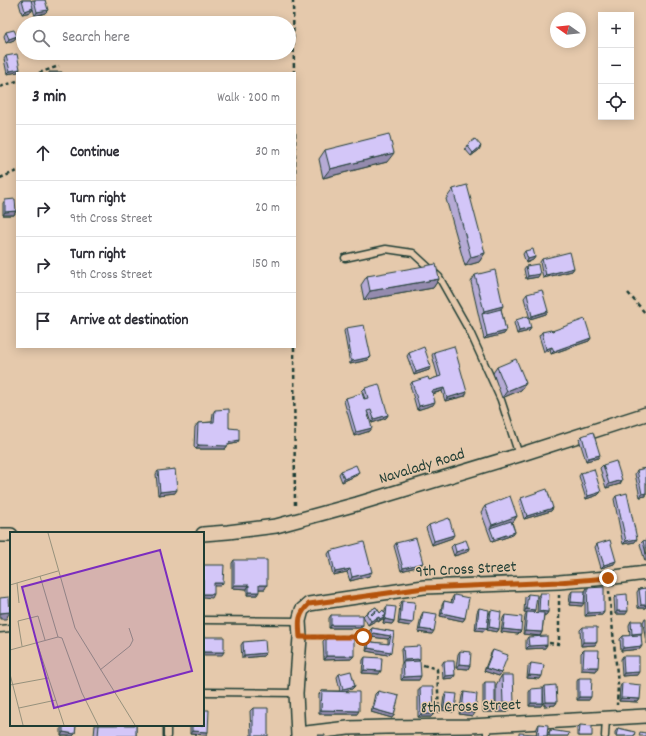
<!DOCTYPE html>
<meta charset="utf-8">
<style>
body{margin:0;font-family:Dekko,sans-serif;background:#f2f2f3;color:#2b2b33}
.controls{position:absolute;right:12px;top:12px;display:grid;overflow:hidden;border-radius:0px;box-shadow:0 2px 10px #0003}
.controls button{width:36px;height:36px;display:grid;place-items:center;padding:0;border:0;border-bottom:1px solid #e1e1e2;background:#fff;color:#2b2b33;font:20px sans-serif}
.compass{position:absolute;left:550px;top:12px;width:36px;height:36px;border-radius:50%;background:#fff;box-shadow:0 2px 10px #0003;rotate:285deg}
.stop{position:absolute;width:12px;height:12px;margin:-9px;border:3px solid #b45309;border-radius:50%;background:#fff}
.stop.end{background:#b45309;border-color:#fff;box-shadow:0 1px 4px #0008}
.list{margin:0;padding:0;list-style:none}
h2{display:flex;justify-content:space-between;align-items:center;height:52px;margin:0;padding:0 16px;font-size:17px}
h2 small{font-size:13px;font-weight:400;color:#7c7c81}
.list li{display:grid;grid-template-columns:26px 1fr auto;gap:12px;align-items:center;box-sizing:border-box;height:56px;padding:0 16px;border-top:1px solid #e1e1e2}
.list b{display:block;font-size:15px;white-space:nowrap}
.list p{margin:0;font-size:13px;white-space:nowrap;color:#7c7c81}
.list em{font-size:13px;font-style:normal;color:#7c7c81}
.icon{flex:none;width:22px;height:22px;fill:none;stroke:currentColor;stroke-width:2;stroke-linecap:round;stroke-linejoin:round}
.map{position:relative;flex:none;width:646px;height:736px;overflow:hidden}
.search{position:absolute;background:#fff;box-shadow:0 2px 10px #0003;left:16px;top:16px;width:280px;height:44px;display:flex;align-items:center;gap:10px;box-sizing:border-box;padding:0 14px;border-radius:22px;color:#7c7c81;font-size:15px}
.panel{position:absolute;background:#fff;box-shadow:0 2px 10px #0003;left:16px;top:72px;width:280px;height:276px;border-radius:0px}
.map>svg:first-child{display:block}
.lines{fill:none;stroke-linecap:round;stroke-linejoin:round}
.service-casing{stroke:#1f3d34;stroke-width:9}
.minor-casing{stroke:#1f3d34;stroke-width:16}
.path{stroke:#1f3d34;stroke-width:2.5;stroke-dasharray:4 3;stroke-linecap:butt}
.service{stroke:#e5c9ac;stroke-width:6}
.minor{stroke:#e5c9ac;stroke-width:13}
.wall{fill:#b5aad5;stroke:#1f3d34;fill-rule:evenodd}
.shaded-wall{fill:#948bae;stroke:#1f3d34}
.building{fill:#d3c6f8;stroke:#1f3d34;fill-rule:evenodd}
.route{stroke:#b45309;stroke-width:5}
.labels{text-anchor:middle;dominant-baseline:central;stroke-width:3;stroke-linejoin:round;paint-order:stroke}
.street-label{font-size:16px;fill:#1f3d34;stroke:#e5c9ac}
.inset-road{fill:none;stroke:#96917c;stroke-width:1}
.view{fill:#7b2cbf;fill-opacity:0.15;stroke:#7b2cbf;stroke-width:2}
.inset-edge{fill:none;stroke:#1f3d34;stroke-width:2}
</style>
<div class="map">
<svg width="646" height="736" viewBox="0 0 646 736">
<rect width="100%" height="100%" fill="#e5c9ac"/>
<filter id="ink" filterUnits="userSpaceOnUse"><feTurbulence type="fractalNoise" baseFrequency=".025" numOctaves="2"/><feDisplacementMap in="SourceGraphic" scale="8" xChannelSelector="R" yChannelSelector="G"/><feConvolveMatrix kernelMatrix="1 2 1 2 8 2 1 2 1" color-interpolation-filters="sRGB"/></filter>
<g filter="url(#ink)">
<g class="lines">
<!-- service casing -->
<g class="service-casing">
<path id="service" d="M345,258L386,249L413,253L439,277L470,332L501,400L519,455
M203,620L299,621
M0,629L11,628
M203,692L296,693
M167,736V725
M487,736V724
M605,736L606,718"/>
</g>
<!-- minor casing -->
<g class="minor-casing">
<path id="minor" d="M203,534L228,532L276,526L357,504L519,455L646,414
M0,535H11
M298,734L348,728L386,727L470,726L646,716
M298,736L296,693L300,637L299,621L302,610L309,604L424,587L559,582L607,578L646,573"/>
</g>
<!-- path -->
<path class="path" d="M293,0L294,73
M39,73L59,66
M0,87L17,81
M295,133V192
M0,178L17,171
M628,293L646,314
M294,347L295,508
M609,591L618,684L617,705
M312,637H363
M549,643L559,644V595
M423,665L437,669L439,713"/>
<!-- service -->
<use href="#service" class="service"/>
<!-- minor -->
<use href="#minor" class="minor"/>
</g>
<!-- wall -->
<path class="wall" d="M21,0H31V2L32,0H45V13L35,16L33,9L31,12L22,14L19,3Z
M6,32L17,36L14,40L6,43L4,36Z
M6,56L20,69L18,72L7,74L4,59Z
M467,145L479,150L471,156L465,149Z
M325,150L387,162L323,178L319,159Z
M453,189L485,253L479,262L465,266L446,199Z
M5,200L16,211L14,215H3V203Z
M525,251L535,257L533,260L526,263L523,254Z
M542,259L574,268L572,271L543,278L540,262Z
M526,266L538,277L526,279L524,269Z
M475,275L501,309L506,331L504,334L484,339L471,282Z
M367,276L439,279L433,288L364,300L361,285Z
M527,294L548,311L546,314L530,319L524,298Z
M516,320L531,328L529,331L517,334L514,323Z
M346,328L371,357L368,360L350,364L344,331Z
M552,331L591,338L589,341L551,354L550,350L544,352L539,336L542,332Z
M434,352L465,396L445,401L442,391L433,394V405L417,410L410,385L412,382L429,380L438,377L432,355Z
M409,353L431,367L429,370L414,375L407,356Z
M497,367L526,383L521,390L502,398L493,373Z
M365,388L388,415L386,418L372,423L369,414H368L370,431L354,436L344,401L346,398L365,399L362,391Z
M215,410L239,440L237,443L228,445L225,449H196L194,447L195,427L198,423L212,422L213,413Z
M582,436L598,458L586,461L579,439Z
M603,465L622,480L620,484L606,488L600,468Z
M646,468V496L640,497L635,474L637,470Z
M158,471L175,493L158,495L156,474Z
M341,471L357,475L342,482L339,474Z
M581,473L598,495L586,499L579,476Z
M616,496L635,542L623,544L614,499Z
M521,498L553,508L551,511L524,519L519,501Z
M485,506L517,516L513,522H512L515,532L513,535L492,542L481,512Z
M429,525L452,538L432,545L426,528Z
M646,540V561H645L640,544L643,541Z
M396,543L423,563L420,566L401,571L394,546Z
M454,544L469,548L467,552L454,556L451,547Z
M597,544L614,564L601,568L595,547Z
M330,551L369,576L350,581L347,572L333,575L328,554Z
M234,560L265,589H259L257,595H247V589L232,588V563Z
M587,588L604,612L602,615L585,616V591Z
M646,588V608H638L637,592L639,589Z
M572,591L582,606L569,605L570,594Z
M540,593L548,612L546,615H544L542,632L540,636L523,634L525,615L527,612H524L525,597L528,594L534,612L537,613L538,596Z
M454,595L465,618L463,621L440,616L442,605L444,601L451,603L452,598Z
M617,595L626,614H615L614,598Z
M402,601L413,623L410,626L398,624L400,604Z
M387,606L394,621L392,624L383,623L384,618L378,622L377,620L368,625L363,616L366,613L376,607L380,613L385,612V609Z
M479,608L484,631L475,630L477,612Z
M491,610L499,629L497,632L487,630L489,614Z
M423,612L432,634L418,632L421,616Z
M331,615L361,628H329V618Z
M505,615L518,634L501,632L503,618Z
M645,618H646V644L643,622Z
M631,621L642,633L641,635L640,649L621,651L620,639L623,636H630L629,625Z
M583,627L595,645L581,646L580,630Z
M372,628L394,632L388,655L366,651L369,631ZM372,637L388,639V644L372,642Z
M528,637L545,648L526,649V640Z
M326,638L354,656L351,659L324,660L323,641Z
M243,642L263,656L242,658L241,645Z
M403,647L419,661V680H401V665L402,663L401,650Z
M493,650L501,673L499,676L484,671L491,653Z
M584,650L596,671L581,670V653Z
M460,651L470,665L468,669L456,668L458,654Z
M623,656L637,675L622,676L621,659Z
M365,657L379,674L362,673L363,660Z
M444,661L455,675L453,678L443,679L442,664Z
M531,663L540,679L527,678L528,667Z
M339,674L352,689L343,691L357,714H319V694L322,691H340L337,677Z
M502,675L507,712H496V685Z
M579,678L589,700H577V681Z
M485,682L495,709L493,712H483V685Z
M622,683L640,699L638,702L619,701L620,687Z
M545,686L557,702L555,705L544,706L543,689Z
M420,687L431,717H418V691Z
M531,689L543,703L541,706H529V692Z
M378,691L394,715L392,718L371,712L375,694Z
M464,692L473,716L459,714L462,696Z
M446,693L455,709L453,712L442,710L444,696Z
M253,708L268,736H251L250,711Z
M539,724L547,736H536L537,728Z
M61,725H76L75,734L73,736H61Z
M95,725H136V736H94Z
M190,725H203L208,732L206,735L190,734Z
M580,725L592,736H577V728Z
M618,728L634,736H615V732Z
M550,730L568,736H547L548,733Z"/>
<!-- shaded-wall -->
<path class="shaded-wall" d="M33,8L31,12L22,14L25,11Z
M48,10L45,13L35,16L37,12Z
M17,36L14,40L6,43L9,39Z
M20,69L18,72L7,74L10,71Z
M481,146L479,150L471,156L473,153Z
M394,153L387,162L323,178L330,169Z
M16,211L14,215H3L5,212Z
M485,253L479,262L465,266L471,257Z
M535,257L533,260L526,263L528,259Z
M574,268L572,271L543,278L546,275Z
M540,274L538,277L526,279L528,276Z
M439,279L433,288L364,300L370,291Z
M503,306L499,312L482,314L484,311Z
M548,311L546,314L530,319L532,316Z
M531,328L529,331L517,334L519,331Z
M506,331L504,334L484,339L487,336Z
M591,338L589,341L551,354L554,351Z
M552,347L550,350L544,352L546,349Z
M371,357L368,360L350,364L352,361Z
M431,367L429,370L414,375L416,372Z
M526,383L521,390L502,398L507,391Z
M444,388L442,391L430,394L432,391Z
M467,392L465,396L445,401L447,398Z
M435,402L433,405L417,410L419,406Z
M388,415L386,418L372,423L374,419Z
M372,428L370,431L354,436L356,432Z
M239,440L237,443L228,445L225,449H196L199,445L230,442Z
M600,455L598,458L586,461L588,458Z
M359,472L357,475L342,482L344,479Z
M622,480L620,484L606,488L609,484Z
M177,490L175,493L158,495L160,492Z
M601,492L598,495L586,499L588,496Z
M646,493V496L640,497L642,494Z
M553,508L551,511L524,519L527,516Z
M517,516L513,522L491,530L490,528L492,525Z
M515,532L513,535L492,542L494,539Z
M454,535L452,538L432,545L434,541Z
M637,539L635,542L623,544L626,541Z
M469,548L467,552L454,556L456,552Z
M616,561L614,564L601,568L604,565Z
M423,563L420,566L401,571L403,568Z
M350,569L347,572L333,575L335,572Z
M372,572L369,576L350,581L352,577Z
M214,583H223L220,586H212Z
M234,585H249L247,589L232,588Z
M259,585H267L265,589H257Z
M249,592H259L257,595H247Z
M203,594H214L212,598L203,597Z
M571,602L584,603L582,606L569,605Z
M641,605H646V608H638Z
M526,609L535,610L533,613L524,612Z
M539,611L548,612L546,615H537Z
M617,611H628L626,614H615Z
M10,612L6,619H0V613Z
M604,612L602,615L585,616L588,613Z
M442,613L465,618L463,621L440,616Z
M386,615L384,618L378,622L380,619Z
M379,617L377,620L368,625L371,621Z
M385,619L394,621L392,624L383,623Z
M400,621L413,623L410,626L398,624Z
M331,625H363L361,628H329Z
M477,627L487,628L484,631L475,630Z
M489,627L499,629L497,632L487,630Z
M420,629L434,631L432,634L418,632Z
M503,629L521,631L518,634L501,632Z
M525,631L542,632L540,636L523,634Z
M373,633L391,636L388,639L371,637Z
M642,633L640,636L630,637L632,634Z
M583,642H597L595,645L581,646Z
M547,645L545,648L526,649L529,646Z
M642,646L640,649L621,651L623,648Z
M368,648L391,652L388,655L366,651Z
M203,652H224L222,655H203Z
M266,653L263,656L242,658L244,655Z
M326,656H354L351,659L324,660Z
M420,659L418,662H403L402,663L404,660Z
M459,664L470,665L468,669L456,668Z
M583,667H598L596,671L581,670Z
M486,668L501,673L499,676L484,671Z
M364,670L381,671L379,674L362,673Z
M639,672L637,675L622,676L624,673Z
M455,675L453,678L443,679L445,676Z
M529,675L542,676L540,679L527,678Z
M421,676L419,680H401L404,677Z
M355,686L352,689L341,692L343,689Z
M579,697H591L589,700H577Z
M621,698L640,699L638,702L619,701Z
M546,702H557L555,705L544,706Z
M503,703H514L507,712H496Z
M531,703H543L541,706H529Z
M444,707L455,709L453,712L442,710Z
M373,709L394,715L392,718L371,712Z
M485,709H495L493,712H483Z
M321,710L359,711L357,714H319Z
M462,711L475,713L473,716L459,714Z
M421,714H434L431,717H418Z
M192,731L208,732L206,735L190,734Z
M63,732L75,734L73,736H61Z"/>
<!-- building -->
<path class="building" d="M22,0H31L33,8L25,11Z
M34,0H45L48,10L37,12Z
M14,30L17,36L9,39L6,32Z
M17,54L20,69L10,71L6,56Z
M49,72H62V73H49Z
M389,134L394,153L330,169L325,150Z
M475,139L481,146L473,153L467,145Z
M467,185L485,253L471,257L453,189Z
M15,199L16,211L5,212V200Z
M533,249L535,257L528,259L525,251Z
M570,252L574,268L546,275L542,259Z
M436,264L439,279L370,291L367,276Z
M538,264L540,274L528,276L526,266Z
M495,270L503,306L484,311L475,275Z
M542,290L548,311L532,316L527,294Z
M501,309L506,331L487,336L482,314Z
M528,316L531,328L519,331L516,320Z
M585,319L591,338L554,351L552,347L546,349L542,332L551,330L552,331Z
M364,325L371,357L352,361L346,328Z
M454,346L467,392L447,398L444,388L432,391L435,402L419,406L412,382L428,377L429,380L441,376L434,352Z
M424,347L431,367L416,372L409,353Z
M516,359L526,383L507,391L497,367Z
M379,384L388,415L374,419L371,410L367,411L372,428L356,432L346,398L362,393L364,399L368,398L365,388Z
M229,409V428L239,429V440L230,442L227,446L199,445L197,444L198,423L214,422L215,410Z
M593,432L600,455L588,458L582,436Z
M616,461L622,480L609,484L603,465Z
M356,465L359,472L344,479L341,471Z
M646,468V493L642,494L637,470Z
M175,469L177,490L160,492L158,471Z
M594,469L601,492L588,496L581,473Z
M547,489L553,508L527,516L521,498Z
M627,493L637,539L626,541L616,496Z
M510,496L517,516L492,525L485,506Z
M449,518L454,535L434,541L429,525Z
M511,521L515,532L494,539L490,528Z
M416,538L423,563L403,568L396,543Z
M466,540L469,548L456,552L454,544Z
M610,540L616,561L604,565L597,544Z
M646,540V554L643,541Z
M364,542L372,572L352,577L350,569L335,572L330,551Z
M234,560H267V585H259V592H249V585H234Z
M203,565H224L223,583H214V594H203Z
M604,587V612L588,613L587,588Z
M646,588V605H641L639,589Z
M572,591H585L584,603L571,602Z
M540,593H549L548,612L539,611Z
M528,594L537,595L535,610L526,609Z
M627,594L628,611H617V595Z
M454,595L469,598L465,618L442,613L444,601L453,603Z
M9,597L10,612L0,613V598Z
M402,601L415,602L413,623L400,621Z
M387,606L396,607L394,621L385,619L386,615L380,619L379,617L371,621L366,613L376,607L380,613L383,610L386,615ZM376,610V611L372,615L371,614Z
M479,608L489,610L487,628L477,627Z
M491,610L501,612L499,629L489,627Z
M423,612L437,614L434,631L420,629Z
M527,612L544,613L542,632L525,631Z
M331,615H363V625H331Z
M505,615L522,617L521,631L503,629Z
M631,621H642V633L632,634Z
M583,627H597V642H583Z
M372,628L394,632L391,652L368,648ZM373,633L391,636L389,644L372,642Z
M641,635L642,646L623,648V636Z
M547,636V645L529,646L528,637Z
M203,637H224V652H203Z
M354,637V656H326V638Z
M265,640L266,653L244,655L243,642Z
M420,646V659L404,660L403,647Z
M493,650L508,655L501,673L486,668Z
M584,650H599L598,667H583Z
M460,651L471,652L470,665L459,664Z
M623,656H639V672L624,673Z
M365,657L382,658L381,671L364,670Z
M420,661L421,676L404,677L403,662Z
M444,661H454L455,675L445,676Z
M531,663L544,665L542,676L529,675Z
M351,671L355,686L343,689L339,674Z
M502,675H513L514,703H503Z
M579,678H592L591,697H579Z
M485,682H495V709H485Z
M622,683L641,685L640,699L621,698Z
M556,685L557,702H546L545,686Z
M420,687H433L434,714H421Z
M543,688V703H531V689Z
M322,691L359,692V711L321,710Z
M378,691L399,696L394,715L373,709Z
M464,692L477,694L475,713L462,711Z
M446,693L457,694L455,709L444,707Z
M253,708H268V736H253Z
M203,710H209L208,732L192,731V725H203Z
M539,724L548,725L547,736H538Z
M63,725H76L75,734L63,732Z
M99,725H136V736H98Z
M580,725L592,726V736H579Z
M618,728L635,732L634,736H616Z
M550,730L569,733L568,736H549Z
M640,732L646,733V736H639Z
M519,733L536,734L535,736H519Z
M318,735H325V736H318Z"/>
</g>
<g class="lines" filter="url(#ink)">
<!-- route -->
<path class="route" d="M363,637H300C299,622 297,616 309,604L424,588L559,582L608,578"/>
</g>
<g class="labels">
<!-- street labels -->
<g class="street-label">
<text transform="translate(422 467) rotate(-17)">Navalady Road</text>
<text transform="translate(466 570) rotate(-3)">9th Cross Street</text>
<text transform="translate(471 707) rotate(-2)">8th Cross Street</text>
</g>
</g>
<!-- overview -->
<g transform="translate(10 532)">
<rect width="194" height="194" fill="#e5c9ac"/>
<path class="inset-road" d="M38,1L65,96L125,193M30,44L48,105M7,51L9,71M0,53L48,39M48,105L52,106L72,161L88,193M27,111L54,193M12,114L8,89L28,84L35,108M0,118L48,105M90,138L120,114L123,108L119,96M0,142L13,193M0,153L38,146M9,176L46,168"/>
<path class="view" d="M150,18L182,139L44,176L12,55Z"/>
<rect width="194" height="194" class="inset-edge"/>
</g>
</svg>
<div class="controls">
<button>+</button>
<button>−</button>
<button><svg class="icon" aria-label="locate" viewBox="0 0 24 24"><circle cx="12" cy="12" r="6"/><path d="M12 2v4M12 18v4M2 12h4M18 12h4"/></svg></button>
</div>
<svg class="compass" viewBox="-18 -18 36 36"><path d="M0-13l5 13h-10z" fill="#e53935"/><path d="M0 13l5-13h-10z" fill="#7c7c81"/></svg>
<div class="stop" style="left:363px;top:637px"></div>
<div class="stop end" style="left:608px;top:578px"></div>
<div class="search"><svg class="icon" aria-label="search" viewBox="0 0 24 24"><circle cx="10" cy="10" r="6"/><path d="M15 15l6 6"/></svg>Search here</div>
<section class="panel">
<h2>3 min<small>Walk · 200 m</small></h2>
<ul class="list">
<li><svg class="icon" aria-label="ahead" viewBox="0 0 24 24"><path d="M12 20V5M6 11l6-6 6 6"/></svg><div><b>Continue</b></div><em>30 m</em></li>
<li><svg class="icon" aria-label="right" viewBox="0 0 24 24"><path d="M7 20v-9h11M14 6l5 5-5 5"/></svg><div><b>Turn right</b><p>9th Cross Street</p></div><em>20 m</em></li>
<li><svg class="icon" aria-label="right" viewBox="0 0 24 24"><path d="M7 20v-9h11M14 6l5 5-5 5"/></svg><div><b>Turn right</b><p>9th Cross Street</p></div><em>150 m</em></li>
<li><svg class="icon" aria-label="arrive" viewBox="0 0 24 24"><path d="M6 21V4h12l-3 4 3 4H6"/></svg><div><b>Arrive at destination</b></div></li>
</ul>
</section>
</div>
